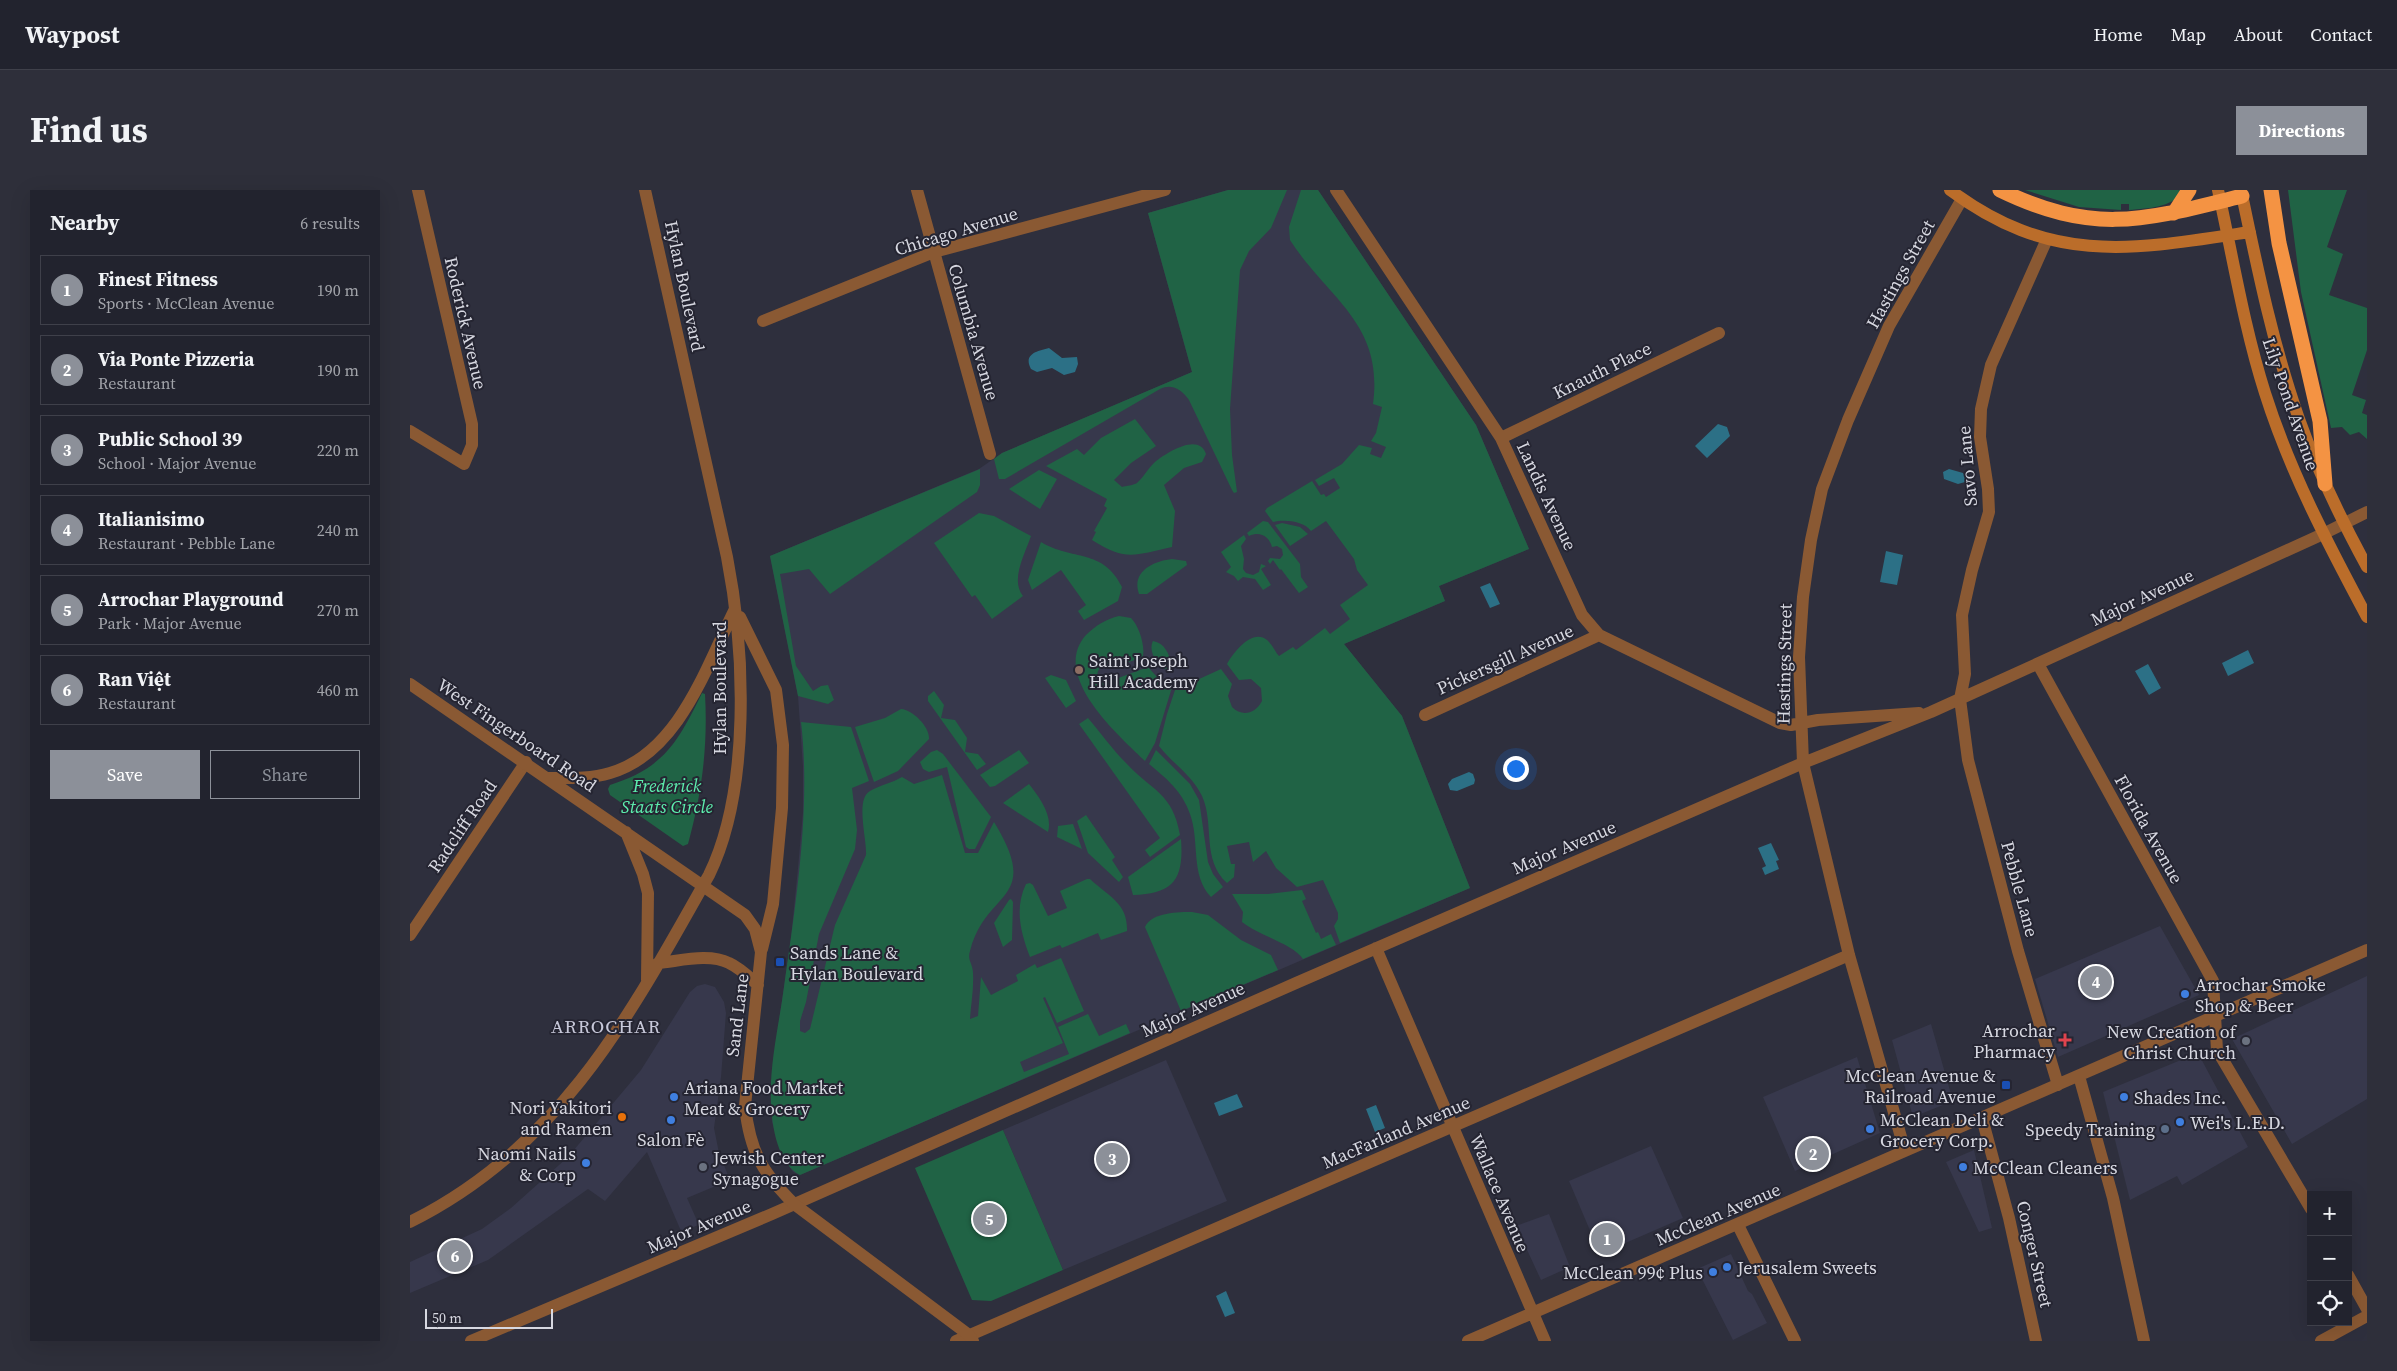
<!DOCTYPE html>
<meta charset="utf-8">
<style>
body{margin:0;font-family:"Source Serif 4",serif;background:#2e2f3a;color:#f1f3f6}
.controls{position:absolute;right:15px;bottom:15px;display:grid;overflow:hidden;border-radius:0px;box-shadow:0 5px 20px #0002}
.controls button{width:45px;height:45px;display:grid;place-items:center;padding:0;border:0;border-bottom:1px solid #3f404a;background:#22232e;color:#f1f3f6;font:25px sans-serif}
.scale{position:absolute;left:15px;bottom:12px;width:128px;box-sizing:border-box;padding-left:5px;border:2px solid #d7d8e1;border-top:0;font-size:14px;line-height:18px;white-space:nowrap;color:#d7d8e1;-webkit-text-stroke:4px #252532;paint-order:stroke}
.you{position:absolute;left:1105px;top:578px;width:18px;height:18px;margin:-12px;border:4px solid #fff;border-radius:50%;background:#1a73e8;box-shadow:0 0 0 8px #1a73e833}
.badge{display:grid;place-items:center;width:32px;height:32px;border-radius:50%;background:#8c9099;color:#fff;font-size:16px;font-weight:700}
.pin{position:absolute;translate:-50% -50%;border:2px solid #fff;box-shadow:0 1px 5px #0006}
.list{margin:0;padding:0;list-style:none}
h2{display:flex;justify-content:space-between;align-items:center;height:65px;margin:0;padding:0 20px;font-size:21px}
h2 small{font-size:16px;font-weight:400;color:#a2a4aa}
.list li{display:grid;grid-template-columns:32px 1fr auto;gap:15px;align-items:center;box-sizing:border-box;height:70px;margin:0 10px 10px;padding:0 10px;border:1px solid #3f404a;border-radius:0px}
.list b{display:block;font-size:19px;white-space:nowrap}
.list p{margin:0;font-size:16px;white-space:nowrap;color:#a2a4aa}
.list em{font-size:16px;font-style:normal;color:#a2a4aa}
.actions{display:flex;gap:10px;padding:15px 20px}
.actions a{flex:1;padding:11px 0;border:1px solid #8c9099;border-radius:0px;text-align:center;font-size:18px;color:#8c9099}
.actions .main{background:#8c9099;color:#fff}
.icon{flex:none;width:28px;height:28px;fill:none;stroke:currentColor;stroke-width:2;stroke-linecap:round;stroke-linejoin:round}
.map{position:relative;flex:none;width:1957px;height:1151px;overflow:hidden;border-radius:0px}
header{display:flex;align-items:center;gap:30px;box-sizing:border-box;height:70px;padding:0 25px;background:#22232e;border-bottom:1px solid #3f404a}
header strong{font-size:24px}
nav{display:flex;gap:28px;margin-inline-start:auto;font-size:18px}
.intro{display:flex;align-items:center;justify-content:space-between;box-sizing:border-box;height:120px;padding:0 30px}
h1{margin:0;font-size:35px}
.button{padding:12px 22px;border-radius:0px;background:#8c9099;color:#fff;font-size:18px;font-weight:700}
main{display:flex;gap:30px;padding:0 30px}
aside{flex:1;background:#22232e;border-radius:0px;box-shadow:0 5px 20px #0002}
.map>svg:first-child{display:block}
.built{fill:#37384c}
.green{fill:#206345}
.water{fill:#2c7086}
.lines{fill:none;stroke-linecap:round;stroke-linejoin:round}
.minor{stroke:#8a5933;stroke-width:12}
.tertiary{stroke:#8a5933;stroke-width:12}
.secondary{stroke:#bb6d2a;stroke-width:12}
.motorway{stroke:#f49343;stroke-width:15}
.education-dot{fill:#8d6e63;stroke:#252532;stroke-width:2}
.transit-dot{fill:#1a4fb4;stroke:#252532;stroke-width:2}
.shop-dot{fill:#3f7fe0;stroke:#252532;stroke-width:2}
.health-dot{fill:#e0444e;stroke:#252532;stroke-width:2}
.worship-dot{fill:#6b7280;stroke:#252532;stroke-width:2}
.food-dot{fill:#e8710a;stroke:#252532;stroke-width:2}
.service-dot{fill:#5c6f8a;stroke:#252532;stroke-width:2}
.labels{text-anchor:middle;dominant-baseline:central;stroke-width:4;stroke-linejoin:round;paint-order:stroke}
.street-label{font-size:18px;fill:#d7d8e1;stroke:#252532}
.poi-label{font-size:18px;fill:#d7d8e1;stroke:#252532;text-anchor:start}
.park-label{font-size:18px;font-style:italic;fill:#5defae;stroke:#252532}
.neighbourhood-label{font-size:19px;letter-spacing:1px;fill:#c7c8d9;stroke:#252532}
</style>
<header>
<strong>Waypost</strong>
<nav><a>Home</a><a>Map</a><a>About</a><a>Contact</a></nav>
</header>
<div class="intro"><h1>Find us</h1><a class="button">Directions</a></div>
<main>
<aside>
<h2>Nearby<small>6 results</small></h2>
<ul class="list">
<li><span class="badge">1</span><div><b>Finest Fitness</b><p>Sports · McClean Avenue</p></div><em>190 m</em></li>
<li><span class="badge">2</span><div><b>Via Ponte Pizzeria</b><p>Restaurant</p></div><em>190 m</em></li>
<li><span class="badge">3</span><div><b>Public School 39</b><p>School · Major Avenue</p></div><em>220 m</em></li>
<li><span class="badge">4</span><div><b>Italianisimo</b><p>Restaurant · Pebble Lane</p></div><em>240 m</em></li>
<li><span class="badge">5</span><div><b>Arrochar Playground</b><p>Park · Major Avenue</p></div><em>270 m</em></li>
<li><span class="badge">6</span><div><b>Ran Việt</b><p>Restaurant</p></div><em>460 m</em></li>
</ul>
<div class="actions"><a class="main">Save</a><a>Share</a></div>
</aside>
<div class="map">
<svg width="1957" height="1151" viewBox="0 0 1957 1151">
<rect width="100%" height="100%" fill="#2e2f3d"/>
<!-- built -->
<path class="built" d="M818,0H908L1066,235L1119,359L1029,396L1035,411L934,454L992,526L1060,698L390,985L383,982L373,967L362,932L361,913L363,873L381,748L388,678L393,622V577L388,506L360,366L569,279L592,263L782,182L738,23Z
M1750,736L1789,805L1648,867L1625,789Z
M1957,786V909L1882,954L1822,849Z
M295,794L305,797L314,812L316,823L311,887L304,938L309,963L320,990L277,1008L289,1035L271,1041L237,962L195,1011L178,999L78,1070L0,1103V1072L72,1039L101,1018L158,967L231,880L280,802L287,796Z
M1521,834L1543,911L1503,927L1482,850Z
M1788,863L1838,957L1772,995L1767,986L1720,1010L1693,902Z
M1447,867L1470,943L1385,981L1353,907Z
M756,870L817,1011L653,1080L593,940Z
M1241,956L1273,1028L1190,1064L1159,991Z
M1564,960L1582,1038L1569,1042L1536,972Z
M1139,1024L1160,1077L1131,1090L1106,1036Z
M1321,1064L1338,1101L1342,1104L1357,1133L1323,1150L1287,1079Z"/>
<!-- green -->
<path class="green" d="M818,0H877L861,38L839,61L830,80L820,219L822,265L827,302L824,303L822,300L779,210C772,200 762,193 750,199L595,289H589L584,269L592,263L782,182L738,23Z
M891,0H908L1066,235L1119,359L1029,396L1035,411L934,454L992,526L1060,698L930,753L924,736L928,729V723L913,690L887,697L866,678L856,661L843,672L839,652L817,656L821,674H825L824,687L817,693C791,669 805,635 792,606C782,585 762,573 749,556L757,524L767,494L787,490L811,479L822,494L818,506L822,517C832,527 845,524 852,511L851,498L841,489L829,490L817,474C823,463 842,438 857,450C862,454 865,462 869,466L883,457L886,460L915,438L920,444L940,429L930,415L958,395L947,380L944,369L916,331L901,341C894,331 874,329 863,332L855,321L857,318L902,291L911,305L914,304L916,307L930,298L924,288L909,296L905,290L932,274L949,255L962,258L960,264L971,268L976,257L961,251L966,243L972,217L963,214C974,133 918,109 880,50L879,37Z
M1615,0H1768L1774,2C1759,18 1740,18 1719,20V14H1711V20L1669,17Z
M1878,0H1937L1917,57L1933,64L1919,105L1957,118V160L1942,205L1956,210L1952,223L1957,225V249L1949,242L1940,245L1932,237L1921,238L1891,102Z
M725,229L746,256L721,273L704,290L712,297C716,296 724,295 727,293C734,287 738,278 745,272C756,263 789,242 796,264L792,272L774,278L754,295L765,321L762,357C724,365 717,372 682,350L686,342L684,341L697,318L694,316L697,309L636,276L667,259L674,265L691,248Z
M570,279V295L567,302L420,404L399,379L370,384L386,476L403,501L411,496L418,495L424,510L418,514L388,506L360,366Z
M629,280L647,289L630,319L599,299Z
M569,323L584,326L621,346C615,364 600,390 613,406L582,429L565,405L562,407L524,353Z
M853,331L858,332L890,374L891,387L898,397L889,403L871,379L870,380L863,370L860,374L858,371L860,368L870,369L873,365L872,359L867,356L862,357C859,346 850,341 839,346L837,343Z
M872,333L890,337L898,344L880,356L865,335Z
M834,345L836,349L831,356L834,369L833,379L836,383L843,385L849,382L851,374L856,376L851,379L861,395L853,400L845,389L833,387L828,391L824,386L816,382L821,377L811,362Z
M631,352C662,371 693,358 712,397L708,411L674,430L668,421L676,415L651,380L622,400L618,390Z
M762,369L776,371L777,375L737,404H729C721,381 744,371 762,369Z
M709,426L721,428C729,436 735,455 733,466C728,469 720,472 713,473C702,475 684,472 688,490L695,493L738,477L747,487L763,494L745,553L735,571C707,544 640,485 676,445C685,436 696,429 709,426Z
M743,451C755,453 759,464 762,475L759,478L755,479C746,473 738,461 743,451Z
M641,485L656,490L666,511L656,518L635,488Z
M524,501L534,515L531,528L545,530L557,548L555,562L568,564L576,574L567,580L518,511V506Z
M292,503L295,504C298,556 292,603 278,654L273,656L200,605L198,599L200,595C254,578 268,552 292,503Z
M491,519C503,520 520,537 519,549L488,581L464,592L445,537L475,528Z
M678,528C691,543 702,559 716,573C742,601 763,603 770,645L740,667L735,660L750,648L669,534Z
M391,532L441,537L459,591L442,598L447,640L445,659L409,744L396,812L390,831V841L395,843L400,839L425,735L456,665C457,649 445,609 460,601C470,595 482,593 492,587L504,594L532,585L555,663H568L584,632C633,712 576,698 560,761C557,770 563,774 563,783C564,798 561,814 560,829L568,826L571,787L581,805L608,791L606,785L625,774L627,778L651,768L674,821L647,833L635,807L633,808L653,853L610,872L614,882L659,864L648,837L678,824L689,846L716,834L720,843L390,985C368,974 362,937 361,914C359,875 369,835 374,797C386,712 401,618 391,532Z
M527,560L533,564L581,627L565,659H559L556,657L537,577L519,582L513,579L510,572L521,562Z
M609,560L619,573L585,596L580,597L570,585Z
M746,560L780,594L789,610L798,672L803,684L813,697L801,707C780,685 790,651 780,624C772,601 757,589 739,574Z
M619,594C629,607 643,625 638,642L593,613Z
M676,625L705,667L702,670L713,687L709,692L678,663L667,631Z
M663,634L672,659L647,647L648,636Z
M771,649C774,689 764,704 723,705L718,687Z
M677,689H680C699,707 718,713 717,741L691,750L688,743L652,758L650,755L620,767C611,743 604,719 616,694L620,693L623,695L638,726L657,718L650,701Z
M892,700L896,709L892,711L906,743L908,742L911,749L921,744L926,755L893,769C883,754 850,746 832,732L833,722L822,704H858Z
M599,710L601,709L603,712L602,750L593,757L584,733Z
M782,722L798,725L831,750L861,765L868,780L771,821L735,737C742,722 769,722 782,722Z
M593,940L653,1080L581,1111L562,1110L505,978Z"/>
<!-- water -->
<path class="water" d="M639,158L652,168L667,167L668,174L665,182L654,185L642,178L627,182L621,179C613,164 627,161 639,158Z
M1308,234L1317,237L1320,246L1297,268L1285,256Z
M1539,279L1553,283L1556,288L1555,292L1548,294L1534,289L1533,282Z
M1476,361L1493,365L1487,395L1470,392Z
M1080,393L1090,414L1080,418L1070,397Z
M1838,460L1844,473L1818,486L1812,473Z
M1738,474L1751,498L1739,505L1725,481Z
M1059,582L1063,584L1065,590L1064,594L1047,601L1040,600L1038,594L1042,589Z
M1361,653L1369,670L1366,671L1369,679L1355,685L1352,678L1356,676L1348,658Z
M827,904L833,917L809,926L804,913Z
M966,915L975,938L965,942L956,919Z
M816,1101L825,1123L815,1127L806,1106Z"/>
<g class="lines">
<!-- minor -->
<path class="minor" d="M507,0L580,264
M926,0L1091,248L1172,425L1189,445L1370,533L1381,535L1408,530L1509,523
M1637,49L1581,175L1571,219L1570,247L1578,299L1579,322L1562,380L1552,425L1555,484L1550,509L1558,570L1608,761L1648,895
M353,131L524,62L755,0
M0,241L54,274L62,255V234L8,0
M1091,248L1309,143
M1628,474L1803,791L1807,860L1901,1019
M1015,525L1189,445
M0,745L116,572
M966,758L1135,1151
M1669,886L1703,1008L1734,1151
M1572,928L1599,1028L1626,1151
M1495,961L1439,765L1393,573L1389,467L1393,407L1401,350L1412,299L1438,230L1479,136L1552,9
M1328,1035L1385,1151
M1938,1085L1957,1119
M61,1151L362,1024L886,793L1393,573L1521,522L1913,344L1957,322
M546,1151L1439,765
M1058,1151L1957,760
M1911,1151L1957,1126"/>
<!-- tertiary -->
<path class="tertiary" d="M330,427L366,500L373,555L372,618L363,714L352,759
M0,494L335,725L345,739L351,762L335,916C340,962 352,982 384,1014L559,1145L563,1151
M139,588C159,588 180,589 200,583C269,563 296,477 325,419
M216,642L233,684L238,703L237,790
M248,773C270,771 299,763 319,773C330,778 339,787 348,795
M0,1032C151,957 220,825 299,685C341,599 335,459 317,367L235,0"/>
<!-- secondary -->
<path class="secondary" d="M1540,0C1642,76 1723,60 1840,42
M1808,0C1823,68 1834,137 1855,203C1880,282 1918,354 1957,427
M1831,0C1847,77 1863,155 1889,229C1907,280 1931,329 1957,377"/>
<!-- motorway -->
<path class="motorway" d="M1590,0C1685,46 1735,30 1832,6
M1861,0L1869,53L1910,231L1915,294
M1764,23L1779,0"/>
</g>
<!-- markers -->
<circle class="education-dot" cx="669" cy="480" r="5"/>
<g class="transit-dot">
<rect x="365" y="767" width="10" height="10" rx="2.5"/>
<rect x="1591" y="890" width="10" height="10" rx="2.5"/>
</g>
<g class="shop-dot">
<circle cx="1775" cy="804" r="5"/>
<circle cx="264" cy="907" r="5"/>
<circle cx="1714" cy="907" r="5"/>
<circle cx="261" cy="930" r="5"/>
<circle cx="1770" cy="932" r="5"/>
<circle cx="1460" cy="939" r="5"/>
<circle cx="176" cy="973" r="5"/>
<circle cx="1553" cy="977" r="5"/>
<circle cx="1317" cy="1077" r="5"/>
<circle cx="1303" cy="1082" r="5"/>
</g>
<path class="health-dot" d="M1652.5 842.5h5v5h5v5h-5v5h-5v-5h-5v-5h5z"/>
<g class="worship-dot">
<circle cx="1836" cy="851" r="5"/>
<circle cx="293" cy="977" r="5"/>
</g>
<circle class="food-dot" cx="212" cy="927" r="5"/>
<circle class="service-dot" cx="1755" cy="939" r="5"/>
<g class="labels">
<!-- street labels -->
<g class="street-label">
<text transform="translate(546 41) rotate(-17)">Chicago Avenue</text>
<text transform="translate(1490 84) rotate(-61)">Hastings Street</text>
<text transform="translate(275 96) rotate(78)">Hylan Boulevard</text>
<text transform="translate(56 133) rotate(77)">Roderick Avenue</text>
<text transform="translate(564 142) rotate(74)">Columbia Avenue</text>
<text transform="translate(1192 180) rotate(-26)">Knauth Place</text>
<text transform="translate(1881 214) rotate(71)">Lily Pond Avenue</text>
<text transform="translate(1557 276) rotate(-95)">Savo Lane</text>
<text transform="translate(1137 306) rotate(65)">Landis Avenue</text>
<text transform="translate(1732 407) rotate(-25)">Major Avenue</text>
<text transform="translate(1095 469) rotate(-24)">Pickersgill Avenue</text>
<text transform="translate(1374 474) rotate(-89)">Hastings Street</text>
<text transform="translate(309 498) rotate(-90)">Hylan Boulevard</text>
<text transform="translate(107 545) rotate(34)">West Fingerboard Road</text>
<text transform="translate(52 636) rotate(-56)">Radcliff Road</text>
<text transform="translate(1739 639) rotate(61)">Florida Avenue</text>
<text transform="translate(1154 657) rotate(-23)">Major Avenue</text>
<text transform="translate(1610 699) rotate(75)">Pebble Lane</text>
<text transform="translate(783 819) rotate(-24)">Major Avenue</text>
<text transform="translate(327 825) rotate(-83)">Sand Lane</text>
<text transform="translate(986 942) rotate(-23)">MacFarland Avenue</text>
<text transform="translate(1090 1003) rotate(67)">Wallace Avenue</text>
<text transform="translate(1308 1024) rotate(-23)">McClean Avenue</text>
<text transform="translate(289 1036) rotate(-23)">Major Avenue</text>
<text transform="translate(1625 1064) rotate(77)">Conger Street</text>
</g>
<!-- poi labels -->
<g class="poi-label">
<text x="679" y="470">Saint Joseph<tspan x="679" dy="21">Hill Academy</tspan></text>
<text x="380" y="762">Sands Lane &amp;<tspan x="380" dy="21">Hylan Boulevard</tspan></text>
<text x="1785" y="794">Arrochar Smoke<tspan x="1785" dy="21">Shop &amp; Beer</tspan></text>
<text x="1645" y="840" text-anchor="end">Arrochar<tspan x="1645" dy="21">Pharmacy</tspan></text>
<text x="1826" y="841" text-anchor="end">New Creation of<tspan x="1826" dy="21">Christ Church</tspan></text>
<text x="1586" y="885" text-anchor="end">McClean Avenue &amp;<tspan x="1586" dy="21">Railroad Avenue</tspan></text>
<text x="274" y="897">Ariana Food Market<tspan x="274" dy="21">Meat &amp; Grocery</tspan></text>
<text x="1724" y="907">Shades Inc.</text>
<text x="202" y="917" text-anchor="end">Nori Yakitori<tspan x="202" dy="21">and Ramen</tspan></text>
<text x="1470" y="929">McClean Deli &amp;<tspan x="1470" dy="21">Grocery Corp.</tspan></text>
<text x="1780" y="932">Wei's L.E.D.</text>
<text x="1745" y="939" text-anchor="end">Speedy Training</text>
<text x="261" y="949" text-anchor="middle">Salon Fè</text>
<text x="166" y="963" text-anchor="end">Naomi Nails<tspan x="166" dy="21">&amp; Corp</tspan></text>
<text x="303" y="967">Jewish Center<tspan x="303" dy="21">Synagogue</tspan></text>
<text x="1563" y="977">McClean Cleaners</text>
<text x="1327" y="1077">Jerusalem Sweets</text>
<text x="1293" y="1082" text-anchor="end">McClean 99¢ Plus</text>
</g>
<!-- park labels -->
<g class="park-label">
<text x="257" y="595">Frederick<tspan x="257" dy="21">Staats Circle</tspan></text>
</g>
<!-- neighbourhood labels -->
<g class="neighbourhood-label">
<text x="196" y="836">ARROCHAR</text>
</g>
</g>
</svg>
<div class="controls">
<button>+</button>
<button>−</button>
<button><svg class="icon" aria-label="locate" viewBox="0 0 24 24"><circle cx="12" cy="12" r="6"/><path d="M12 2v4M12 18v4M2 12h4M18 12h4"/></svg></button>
</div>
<div class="scale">50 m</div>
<div class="you"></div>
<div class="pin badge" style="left:1197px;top:1049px">1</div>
<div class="pin badge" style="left:1403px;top:964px">2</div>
<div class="pin badge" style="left:702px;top:969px">3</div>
<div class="pin badge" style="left:1686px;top:792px">4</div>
<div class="pin badge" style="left:579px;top:1029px">5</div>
<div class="pin badge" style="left:45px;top:1066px">6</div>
</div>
</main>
